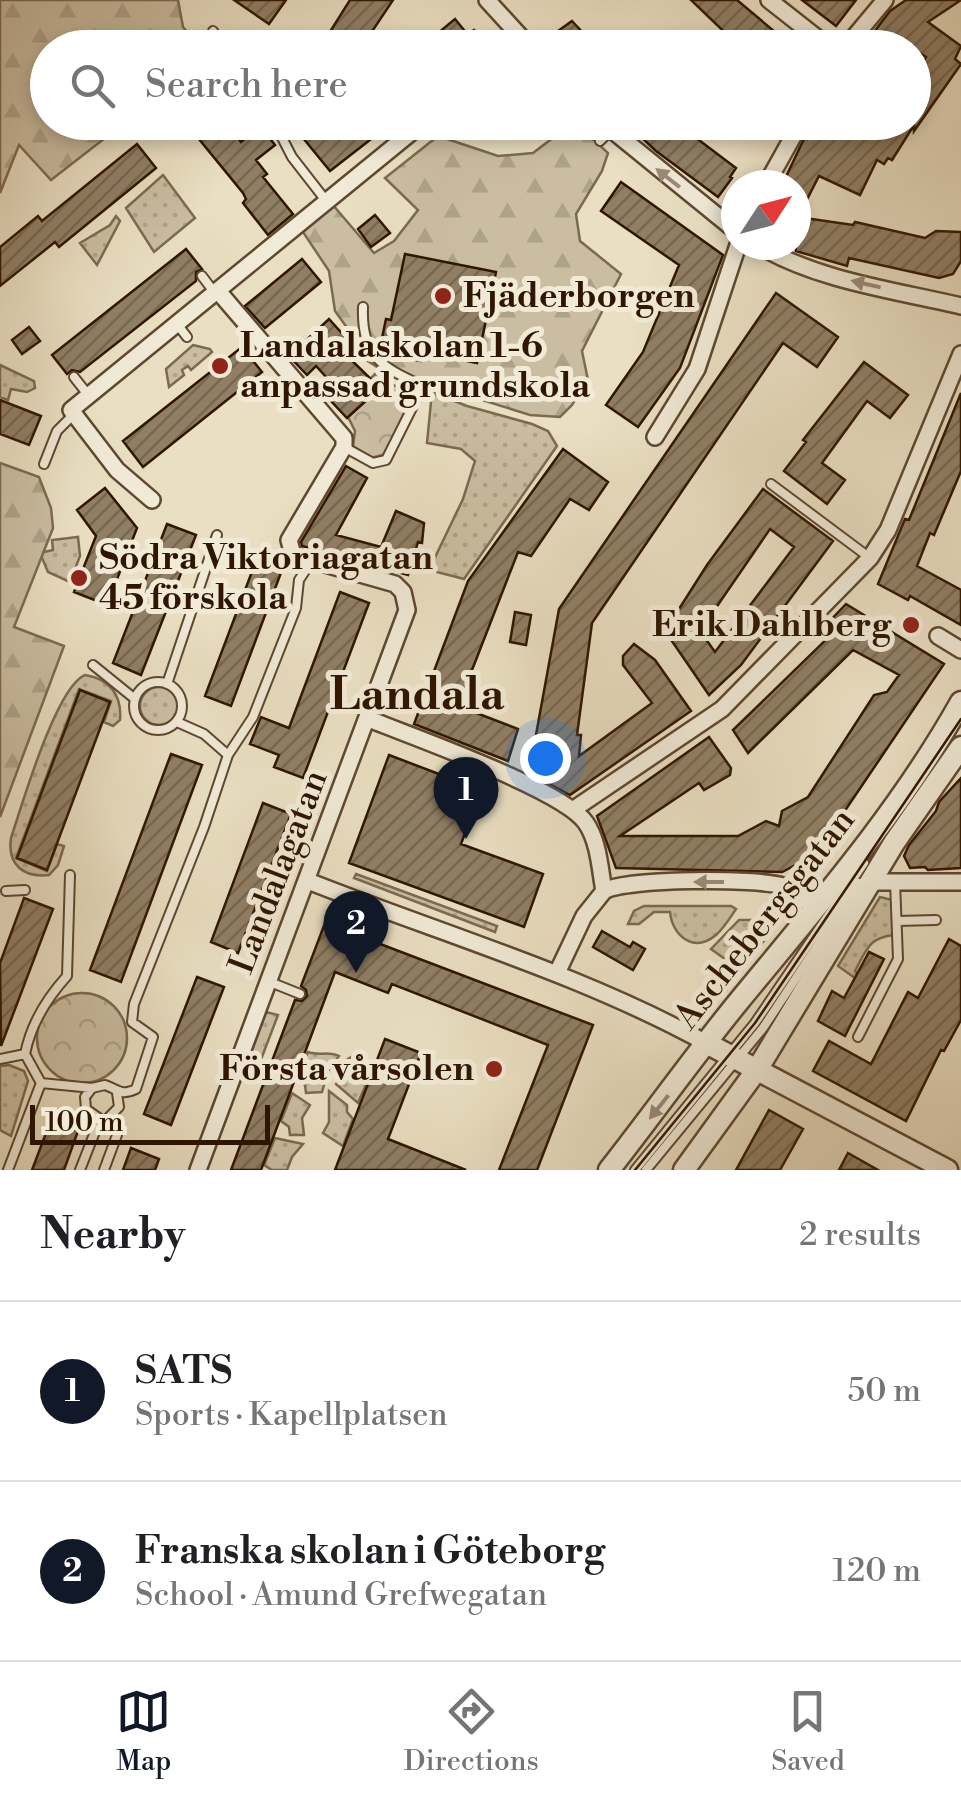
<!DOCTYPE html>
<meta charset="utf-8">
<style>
body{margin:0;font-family:"Libre Bodoni",serif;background:#f6f6f6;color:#202124}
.compass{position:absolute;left:721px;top:170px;width:90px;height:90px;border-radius:50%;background:#fff;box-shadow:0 5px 15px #0003;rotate:54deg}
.scale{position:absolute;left:30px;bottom:25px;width:240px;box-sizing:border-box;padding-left:10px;border:5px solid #2f1600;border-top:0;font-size:28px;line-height:35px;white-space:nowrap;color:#2f1600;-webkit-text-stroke:8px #f1ead7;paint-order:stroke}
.you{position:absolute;left:545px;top:758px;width:35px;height:35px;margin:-25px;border:8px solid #fff;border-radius:50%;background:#1a73e8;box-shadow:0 0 0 15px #1a73e833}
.badge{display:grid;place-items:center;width:65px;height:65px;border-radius:50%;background:#111827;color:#fff;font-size:32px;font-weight:700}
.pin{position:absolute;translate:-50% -82px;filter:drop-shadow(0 2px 5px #0008)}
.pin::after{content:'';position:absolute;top:52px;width:35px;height:30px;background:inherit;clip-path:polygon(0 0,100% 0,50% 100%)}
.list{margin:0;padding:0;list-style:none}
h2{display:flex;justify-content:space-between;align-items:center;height:130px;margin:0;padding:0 40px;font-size:42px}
h2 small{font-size:32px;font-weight:400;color:#757577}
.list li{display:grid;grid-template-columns:65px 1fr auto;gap:30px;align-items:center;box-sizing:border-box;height:180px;padding:0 40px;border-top:2px solid #e0e0e0}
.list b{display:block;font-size:38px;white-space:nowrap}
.list p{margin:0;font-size:32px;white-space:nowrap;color:#757577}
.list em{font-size:32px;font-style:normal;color:#757577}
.icon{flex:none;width:55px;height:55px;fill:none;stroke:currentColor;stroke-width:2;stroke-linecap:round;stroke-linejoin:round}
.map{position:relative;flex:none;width:961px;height:1170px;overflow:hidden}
.search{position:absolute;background:#fff;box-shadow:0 5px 15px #0003;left:30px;right:30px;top:30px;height:110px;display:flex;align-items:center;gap:25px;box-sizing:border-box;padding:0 35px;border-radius:55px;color:#757577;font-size:38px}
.sheet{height:490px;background:#fff}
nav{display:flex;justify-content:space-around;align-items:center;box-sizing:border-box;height:140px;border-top:2px solid #e0e0e0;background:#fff;font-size:28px;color:#757577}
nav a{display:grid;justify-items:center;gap:5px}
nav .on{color:#111827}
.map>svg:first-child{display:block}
.grass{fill:url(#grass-dots);stroke:#7c6a50;stroke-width:2.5}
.forest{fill:url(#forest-firs);stroke:#7c6a50;stroke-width:2.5}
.park{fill:url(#park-crowns);stroke:#7c6a50;stroke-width:2.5}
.building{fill:url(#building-hatch);stroke:#2f1600;stroke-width:2.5;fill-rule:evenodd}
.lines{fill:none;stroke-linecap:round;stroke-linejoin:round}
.service-casing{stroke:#5e4830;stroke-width:12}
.minor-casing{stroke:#5e4830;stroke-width:20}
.tertiary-casing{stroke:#5e4830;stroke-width:25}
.service{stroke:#f1ead7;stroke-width:8}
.minor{stroke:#f1ead7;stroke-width:15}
.tertiary{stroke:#f1ead7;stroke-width:20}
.tram{stroke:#2f1600;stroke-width:2.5}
.oneway{fill:#9a8b76}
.poi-dot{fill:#8f2418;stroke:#f1ead7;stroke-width:4}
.labels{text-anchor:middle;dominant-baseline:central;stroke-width:10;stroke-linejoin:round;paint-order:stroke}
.poi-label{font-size:35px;font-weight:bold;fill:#2f1600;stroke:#f1ead7;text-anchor:start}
.street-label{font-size:35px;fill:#2f1600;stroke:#f1ead7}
.district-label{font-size:45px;font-weight:bold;fill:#2f1600;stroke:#f1ead7}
</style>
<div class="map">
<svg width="961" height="1170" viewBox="0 0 961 1170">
<defs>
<pattern id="grass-dots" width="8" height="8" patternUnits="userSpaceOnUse" patternTransform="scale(2.5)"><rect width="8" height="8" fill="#cabda1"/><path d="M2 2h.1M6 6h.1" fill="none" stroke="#aea289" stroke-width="1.8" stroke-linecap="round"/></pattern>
<pattern id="forest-firs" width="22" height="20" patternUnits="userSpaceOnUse" patternTransform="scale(2.5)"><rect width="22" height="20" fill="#cabda1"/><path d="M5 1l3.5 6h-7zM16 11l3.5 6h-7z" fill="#aea289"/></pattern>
<pattern id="park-crowns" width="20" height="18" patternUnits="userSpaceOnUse" patternTransform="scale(2.5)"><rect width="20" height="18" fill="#cabda1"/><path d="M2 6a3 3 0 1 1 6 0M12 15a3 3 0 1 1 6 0" fill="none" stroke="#aea289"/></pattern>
<pattern id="building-hatch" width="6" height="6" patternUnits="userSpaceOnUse" patternTransform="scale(2.5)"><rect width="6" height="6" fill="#907f65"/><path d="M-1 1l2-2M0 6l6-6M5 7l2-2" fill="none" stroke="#766751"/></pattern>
</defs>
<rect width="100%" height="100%" fill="#eadfc2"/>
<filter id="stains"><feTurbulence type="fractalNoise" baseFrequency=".002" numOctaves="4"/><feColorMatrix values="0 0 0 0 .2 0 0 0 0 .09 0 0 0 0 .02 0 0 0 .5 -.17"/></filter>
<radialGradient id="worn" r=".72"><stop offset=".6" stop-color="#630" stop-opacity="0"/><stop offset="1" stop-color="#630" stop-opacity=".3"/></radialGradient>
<!-- grass -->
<path class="grass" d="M163,175L195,218L154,252L126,208Z
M116,216L120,221L97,265L80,243L110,225Z
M193,345L210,349L212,352L191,370L188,366L182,370L184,375L169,387L166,369Z
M0,365L34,381L35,388L27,392L11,389L8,400L0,397Z
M429,391L467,406L532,424L548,431L557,446L464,579L429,570L463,499L475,461L461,449L427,443L431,402L427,396Z
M78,537L80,556L70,582L48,572L40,553L53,550L52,540Z
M85,675C110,679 122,695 120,720L113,726L104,722L111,701L79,689L16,858L47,871L57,844L64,846L58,865L49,875C24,878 7,865 11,838C22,805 56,687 85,675Z
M140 706a19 19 0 1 1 38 0a19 19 0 1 1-38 0Z
M356,874L497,926L495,932L354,878Z
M880,897L892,900L893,935C868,938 866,951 855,971L858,974L855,978L838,966Z
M644,906H731L736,909C730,918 724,928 716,935C693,954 672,935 670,912H654L639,924H628L634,911Z
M774,910L782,917L734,980L720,967L725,959L711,949L739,920H766Z
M266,1012L278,1015L257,1070L251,1068L248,1061Z
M308,1052C319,1056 329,1051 339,1056L328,1071L322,1092L306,1093L305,1085L297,1079Z
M356,1054L370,1075L358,1103L336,1084L345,1073V1061Z
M9,1065L24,1071L28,1081L11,1136L0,1130V1066Z
M329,1091L347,1105V1112L353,1119L343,1146L323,1133L329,1122Z
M292,1093L310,1105L302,1118L304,1135H290L289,1127L281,1121Z
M275,1138L303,1144L292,1157L287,1170H272L264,1165Z"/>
<!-- forest -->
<path class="forest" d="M0,0H178L183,27L200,47L48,48V122L132,123L114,131L51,180L19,145L0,193Z
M559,123H576L608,153L602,171L576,214L580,241L621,274L582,351L588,380L572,405L560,417L530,415L428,383L393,377L363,358L356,351L353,336L335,311L329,271L301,229L332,204L374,253L394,241L418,210L385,178L438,136L498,156L533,153L558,134Z
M0,463L39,477L51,508L53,528L14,627L64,646L0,817Z"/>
<!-- park -->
<path class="park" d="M375,374L412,396L386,454L371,458L353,446L355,431L348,417L380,388L371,378Z
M37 1038a45 45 0 1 1 90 0a45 45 0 1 1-90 0Z"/>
<!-- building -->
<path class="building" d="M234,0H286L269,24Z
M350,0H393L361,48H346L328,35Z
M691,0H737L794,48H741Z
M802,0H856L836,26Z
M906,0H961L928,22L961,46L955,59L961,64L914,131V125L892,160L888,158L884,164L877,160L860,195L819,176L798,217L853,225L855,222L925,238L936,231L961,232V261L953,274L939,278L849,258L847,266L796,251V185H782L812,122H914V77L926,57L904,44L902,48H862L890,11Z
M455,19L468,35L474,30L488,48H438L431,39Z
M572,21L597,48H554L547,39Z
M185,122H225L241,142L260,126L275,145L256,160L267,174L263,177L293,214L268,235L243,203L246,199L243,193Z
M322,122H326L337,136L354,122H393L330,171L303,138Z
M625,122H675L736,168L730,177L732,178L718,197L656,151Z
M137,144L156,168L59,247L55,242L0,286V247L38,216L42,221Z
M621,182L723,255L680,368L638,427L606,405L643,352L679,265L601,211Z
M375,215L390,233L371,247L358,229Z
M186,249L202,269L196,272V281L80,372L72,370L67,374L52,355Z
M405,254L496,272L477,363L423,352L421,361L385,354L387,345L381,343L386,319L391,320Z
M302,259L321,282L265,328L245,306Z
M776,293L838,337L817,367L783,343L592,623L577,735H581L579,756L652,703L623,665V656L634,644L655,660L691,711L570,795L529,773L559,609Z
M329,319L347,339L338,347L380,388L347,418L328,398L338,390L316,366L307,375L289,356Z
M29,327L40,341L22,354L12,340Z
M242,347L262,372L143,467L123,441Z
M864,362L908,395L890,418L867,401L846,430L822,463L845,480L827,504L784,471L806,442L803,440Z
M961,393V471L934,535L930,533L917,566L961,590V625L910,596L908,600L878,584L905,519L909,520Z
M0,400L41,416L29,445L0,434Z
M563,449L608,482L589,510L570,499L531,556L518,552L458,706L518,729L508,761L414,724L468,581Z
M346,466L367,478L336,535L381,547L396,511L424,523L422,543L418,542L408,575L302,546L301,542Z
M105,488L137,528L107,605L74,592L96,536L77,510Z
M763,489L833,541L741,665L709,695L665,631L707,565ZM770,529L794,547L715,652L700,631Z
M167,524L196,535L141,675L113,663Z
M256,561L282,570L231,706L205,696Z
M340,592L369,603L303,778L274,767L279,755L250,744L261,717L289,728Z
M846,604L944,664L815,855L782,872L616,868L597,816L709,737L731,768L730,775L704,790L699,783L620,836H738L766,821L779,826L782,811L808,797L874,695L887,692L899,675L853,650L748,753L733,730L832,634L825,626Z
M515,612L531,615L526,645L510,642Z
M80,690L110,702L47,870L17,858Z
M171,754L202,765L121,982L90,970Z
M389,755L481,790L461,844L543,874L524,927L349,863Z
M961,778V868L928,870L925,867L910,868L904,856L909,845L936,811L939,802Z
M263,803L291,814L238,953L211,942Z
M24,898L53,909L1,1046L0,963Z
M325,923L593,1025L537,1170H499L548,1045L392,984L388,993L335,972L261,1170H231L295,1000L302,1001L307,996L306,990L301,986Z
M602,931L630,947L633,942L645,949L633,970L593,947Z
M949,939L961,946V1020L944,1051L941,1050L906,1121L813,1071L829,1041L871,1064L908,992L918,998Z
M869,952L884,959L845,1036L818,1021L832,991L844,998Z
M715,974L730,986L721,997L709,1001L701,994Z
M197,977L224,987L171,1125L144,1114Z
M385,1039L421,1053L388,1139L466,1170H335Z
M769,1110L803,1129L780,1170H736Z
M51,1120L78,1131L64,1170H32Z
M131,1148L159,1159L155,1170H123Z
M848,1153L878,1170H839Z"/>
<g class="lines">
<!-- service casing -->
<g class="service-casing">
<path id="service" d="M213,31L224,48
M274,122L292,157L327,202
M433,122C447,135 463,134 478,122
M600,141L611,130
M202,276L214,292
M177,324L187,337
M74,377L89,396
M344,447L373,463L386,460L423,386C382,367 361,357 363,307
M44,464L57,431L74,414
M771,484L870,558
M93,665L135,699
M134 706a24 24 0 1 1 48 0a24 24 0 1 1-48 0Z
M167,684L217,535
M177,722L204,734L228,755
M70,875L67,976C47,998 31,1024 25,1054L41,1083L92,1088L105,1085C119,1090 121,1096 136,1089L153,1037L132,1022L134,1004L204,827L228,755L253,717L296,608L299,580L311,562
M6,891L25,890
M897,921L936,920
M270,982L300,994
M858,1037L898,959L895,882
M0,1059L25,1054
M92,1088L85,1097L86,1109L100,1119
M108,1118L119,1107L117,1093
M8,1170L41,1083
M80,1170L100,1119
M104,1170L117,1135L110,1118
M635,1170L755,1023L864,863
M646,1170L763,1028L859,883"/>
</g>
<!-- minor casing -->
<g class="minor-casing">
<path id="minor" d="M487,0L531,48
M769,0L830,48
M845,48L885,0
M602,122L736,231
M766,185L801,122
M758,245C819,281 893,290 961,306
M655,437L697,369L738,245
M152,500L117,470L71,410L424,122
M938,636L961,650
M369,719C413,737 564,790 586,823C599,842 600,870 604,891L584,916L557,973
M574,809L722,709L870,558L888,530L961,354
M308,881C442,934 581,974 708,1044
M874,882H961
M604,891C626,878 757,878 783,886C795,890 805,901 815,908
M198,1170L407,610L403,592L395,584L293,555L289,540L344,447V438L218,291"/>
</g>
<!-- tertiary casing -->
<g class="tertiary-casing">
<path id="tertiary" d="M708,1044L947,1170
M609,1170C653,1114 694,1056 739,1001C818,905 900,811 961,702
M684,1170L758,1068L894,843L961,747"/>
</g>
<!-- service -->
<use href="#service" class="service"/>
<!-- minor -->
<use href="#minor" class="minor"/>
<!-- tertiary -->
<use href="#tertiary" class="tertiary"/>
<!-- tram -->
<path class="tram" d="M635,1170L755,1023L961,719"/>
</g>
<!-- one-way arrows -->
<defs><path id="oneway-solid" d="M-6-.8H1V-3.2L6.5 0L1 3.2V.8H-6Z" transform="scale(2.5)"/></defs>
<g class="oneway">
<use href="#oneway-solid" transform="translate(668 178) rotate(-142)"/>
<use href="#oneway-solid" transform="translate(866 284) rotate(-167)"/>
<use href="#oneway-solid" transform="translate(709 882) rotate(180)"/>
<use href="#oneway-solid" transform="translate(659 1107) rotate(129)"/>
</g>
<!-- markers -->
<g class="poi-dot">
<circle cx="443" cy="296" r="10"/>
<circle cx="220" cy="366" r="10"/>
<circle cx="79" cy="578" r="10"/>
<circle cx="911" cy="625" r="10"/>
<circle cx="494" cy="1069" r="10"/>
</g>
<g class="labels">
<!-- poi labels -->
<g class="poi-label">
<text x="463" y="296">Fjäderborgen</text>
<text x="240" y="346">Landalaskolan 1-6<tspan x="240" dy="40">anpassad grundskola</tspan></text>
<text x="99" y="558">Södra Viktoriagatan<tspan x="99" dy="40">45 förskola</tspan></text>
<text x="891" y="625" text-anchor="end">Erik Dahlberg</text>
<text x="474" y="1069" text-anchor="end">Första vårsolen</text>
</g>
<!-- street labels -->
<g class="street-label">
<text transform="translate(279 872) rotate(-69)">Landalagatan</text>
<text transform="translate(765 919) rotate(-52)">Aschebergsgatan</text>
</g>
<!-- district labels -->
<g class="district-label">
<text x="417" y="695">Landala</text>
</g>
</g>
<rect width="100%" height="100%" filter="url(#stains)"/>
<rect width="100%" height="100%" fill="url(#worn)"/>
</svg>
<svg class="compass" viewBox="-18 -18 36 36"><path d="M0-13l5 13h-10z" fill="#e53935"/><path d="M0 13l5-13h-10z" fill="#757577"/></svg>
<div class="scale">100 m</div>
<div class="you"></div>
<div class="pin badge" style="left:466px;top:839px">1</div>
<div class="pin badge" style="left:356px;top:973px">2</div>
<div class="search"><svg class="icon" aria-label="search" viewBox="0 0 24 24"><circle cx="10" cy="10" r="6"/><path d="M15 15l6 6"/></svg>Search here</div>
</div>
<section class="sheet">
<h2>Nearby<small>2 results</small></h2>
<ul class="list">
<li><span class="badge">1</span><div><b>SATS</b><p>Sports · Kapellplatsen</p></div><em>50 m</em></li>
<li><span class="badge">2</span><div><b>Franska skolan i Göteborg</b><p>School · Amund Grefwegatan</p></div><em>120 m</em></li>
</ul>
</section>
<nav>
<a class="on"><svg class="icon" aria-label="map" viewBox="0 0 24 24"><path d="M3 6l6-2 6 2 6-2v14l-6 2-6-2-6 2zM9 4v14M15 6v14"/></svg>Map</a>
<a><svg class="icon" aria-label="directions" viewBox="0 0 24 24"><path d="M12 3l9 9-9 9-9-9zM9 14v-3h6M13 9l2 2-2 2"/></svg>Directions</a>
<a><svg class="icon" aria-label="saved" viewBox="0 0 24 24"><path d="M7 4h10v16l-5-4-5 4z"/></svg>Saved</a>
</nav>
